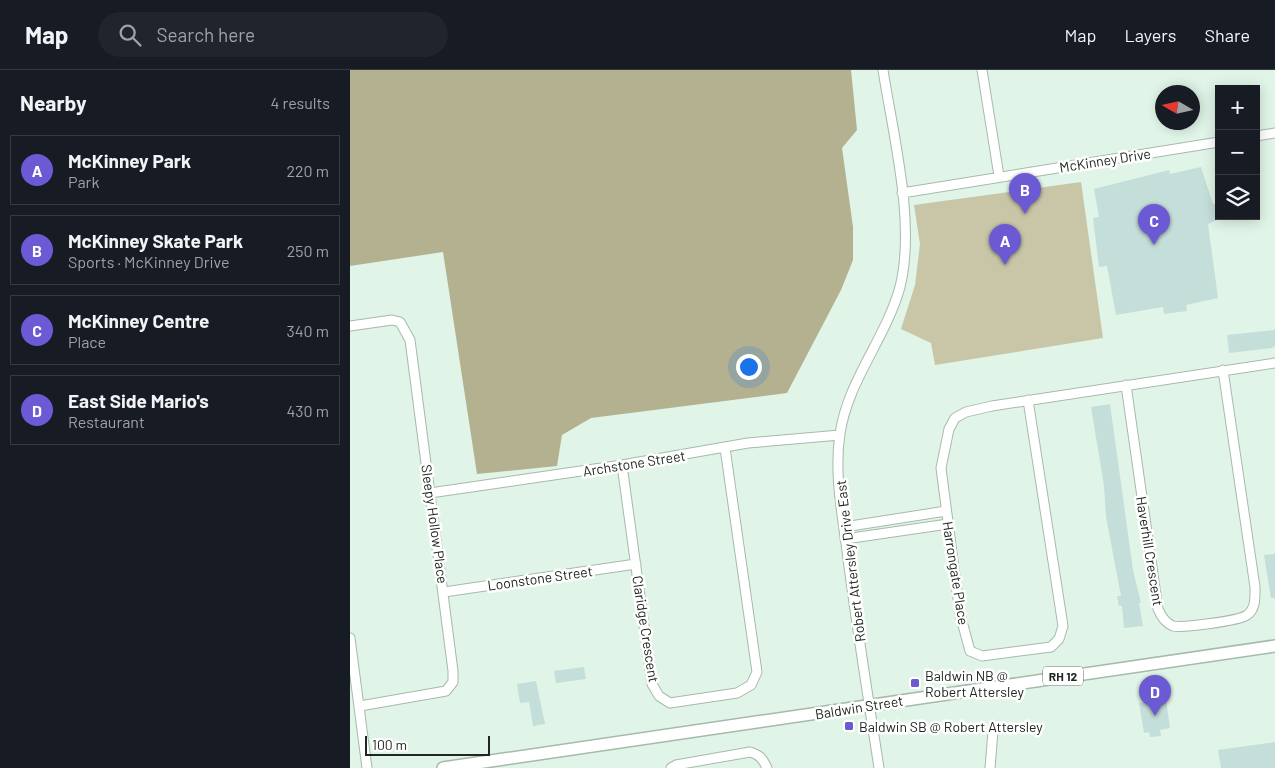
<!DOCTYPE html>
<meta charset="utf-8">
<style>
body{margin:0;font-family:Barlow,sans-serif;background:#20242c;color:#f1f3f6}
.controls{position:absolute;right:15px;top:15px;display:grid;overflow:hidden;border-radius:0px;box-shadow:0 2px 12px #0003}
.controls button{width:45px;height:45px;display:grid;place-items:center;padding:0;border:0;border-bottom:1px solid #363941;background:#171b24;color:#f1f3f6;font:25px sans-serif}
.compass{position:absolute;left:805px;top:15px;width:45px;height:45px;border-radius:50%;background:#171b24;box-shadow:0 2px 12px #0003;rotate:279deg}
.scale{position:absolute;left:15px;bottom:12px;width:125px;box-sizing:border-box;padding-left:5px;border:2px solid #202722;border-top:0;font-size:14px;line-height:18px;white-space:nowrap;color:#202722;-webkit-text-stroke:4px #fff;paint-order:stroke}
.you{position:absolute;left:398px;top:296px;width:18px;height:18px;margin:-12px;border:4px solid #fff;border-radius:50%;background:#1a73e8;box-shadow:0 0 0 8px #1a73e833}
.badge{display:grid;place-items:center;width:32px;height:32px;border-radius:50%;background:#6b5ad4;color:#fff;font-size:16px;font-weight:700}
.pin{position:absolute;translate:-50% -41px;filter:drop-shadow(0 1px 2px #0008)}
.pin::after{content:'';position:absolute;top:26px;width:18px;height:15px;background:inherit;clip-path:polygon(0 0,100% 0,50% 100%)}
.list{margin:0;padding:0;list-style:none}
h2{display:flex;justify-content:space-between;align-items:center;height:65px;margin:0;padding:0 20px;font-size:21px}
h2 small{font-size:16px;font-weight:400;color:#9ea1a6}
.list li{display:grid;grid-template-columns:32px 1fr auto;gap:15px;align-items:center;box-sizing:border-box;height:70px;margin:0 10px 10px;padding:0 10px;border:1px solid #363941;border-radius:0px}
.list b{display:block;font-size:19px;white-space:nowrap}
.list p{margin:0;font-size:16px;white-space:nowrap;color:#9ea1a6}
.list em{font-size:16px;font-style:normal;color:#9ea1a6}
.icon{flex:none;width:28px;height:28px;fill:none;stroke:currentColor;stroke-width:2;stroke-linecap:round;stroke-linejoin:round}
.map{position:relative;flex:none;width:925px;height:698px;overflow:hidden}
header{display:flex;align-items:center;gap:30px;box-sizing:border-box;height:70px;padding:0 25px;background:#171b24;border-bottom:1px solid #363941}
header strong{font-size:24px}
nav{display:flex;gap:28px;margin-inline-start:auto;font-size:18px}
.search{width:350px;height:45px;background:#20242c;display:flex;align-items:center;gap:12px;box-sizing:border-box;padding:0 18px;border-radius:28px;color:#9ea1a6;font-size:19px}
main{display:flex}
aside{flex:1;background:#171b24}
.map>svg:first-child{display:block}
.green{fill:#c8c6a7}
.forest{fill:#b3b18f}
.building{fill:#c4ded9}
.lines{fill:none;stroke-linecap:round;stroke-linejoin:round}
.minor-casing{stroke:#a6baac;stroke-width:11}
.major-casing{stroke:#a6baac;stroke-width:14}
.minor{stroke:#fff;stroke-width:9}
.major{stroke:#fff;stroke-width:11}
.poi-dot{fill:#6b5ad4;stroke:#fff;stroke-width:2}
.labels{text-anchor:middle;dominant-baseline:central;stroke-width:5;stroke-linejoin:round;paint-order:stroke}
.shield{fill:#fff;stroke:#636864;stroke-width:1}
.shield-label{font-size:12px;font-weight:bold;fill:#202722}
.street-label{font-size:14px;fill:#202722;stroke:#fff}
.poi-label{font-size:14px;fill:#202722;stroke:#fff;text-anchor:start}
</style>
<header>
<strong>Map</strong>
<div class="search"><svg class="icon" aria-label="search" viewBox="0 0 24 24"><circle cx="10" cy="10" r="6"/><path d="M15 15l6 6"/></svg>Search here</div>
<nav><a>Map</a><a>Layers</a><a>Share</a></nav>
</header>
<main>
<aside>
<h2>Nearby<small>4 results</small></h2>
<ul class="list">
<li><span class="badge">A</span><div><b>McKinney Park</b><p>Park</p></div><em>220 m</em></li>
<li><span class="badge">B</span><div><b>McKinney Skate Park</b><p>Sports · McKinney Drive</p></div><em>250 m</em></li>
<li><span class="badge">C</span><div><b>McKinney Centre</b><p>Place</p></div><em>340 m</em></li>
<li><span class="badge">D</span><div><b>East Side Mario's</b><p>Restaurant</p></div><em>430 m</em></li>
</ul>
</aside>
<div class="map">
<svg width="925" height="698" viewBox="0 0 925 698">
<rect width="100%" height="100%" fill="#e0f5e7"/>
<!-- green -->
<path class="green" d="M731,112L753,268L585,295L581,273L551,259L565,215L570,174L564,135Z"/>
<!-- forest -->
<path class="forest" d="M0,0H501L507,60L492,78L503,157V190L491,220L437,323L241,348L212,365L207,396L127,404L93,182L0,196Z"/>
<!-- building -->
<path class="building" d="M851,97L863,134L869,133V149L858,154L868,228L836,235L837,241L814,244L813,237L766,245L757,196L749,197L743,148L749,147L744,119L819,100L820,104Z
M925,260V276L922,278L879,283L877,265Z
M760,334L783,500L791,533H789L793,556L774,558L772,536H769L767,526H771L756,447L754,416L741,337Z
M925,484V528H921L914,485Z
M234,597L236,609L206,613L204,601Z
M186,611L195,654L183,656L179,632L170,633L167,614Z
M816,629L820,658L810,660L811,666L800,667L799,662L794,663L789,633Z
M925,672V698H871L868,680Z"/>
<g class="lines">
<!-- minor casing -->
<g class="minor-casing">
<path id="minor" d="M632,0L649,106
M906,66L925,63
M552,123L869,72
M0,256L42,250L50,252L60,270L103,601V612L96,621L10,636
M776,315L808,539C811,546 815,553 823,556C832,558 889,551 897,545C906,539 905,527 905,517L873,300
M678,330L713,556L709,569L701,577L632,586L620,581L610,544L591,398L599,359L605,348L616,342L642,336L925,293
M272,395L302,614L309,626L320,633L387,623L401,615L407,602L375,378
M80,423L272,395L398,373L490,365
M494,457L596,441
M495,469L598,454
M94,522L286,494
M0,568L17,698
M321,698L326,695L400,682C410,685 413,689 417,698
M529,698C518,626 506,553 497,481C492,443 484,402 490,364C497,312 536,268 550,217C566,153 543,65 533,0
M640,698L643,661"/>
</g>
<!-- major casing -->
<g class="major-casing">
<path id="major" d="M93,698L925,576"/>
</g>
<!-- minor -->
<use href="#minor" class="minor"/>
<!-- major -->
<use href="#major" class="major"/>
</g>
<!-- markers -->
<g class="poi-dot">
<rect x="560" y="608" width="10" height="10" rx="2.5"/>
<rect x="494" y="651" width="10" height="10" rx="2.5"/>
</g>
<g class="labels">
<!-- shield labels -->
<rect class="shield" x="693" y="596.5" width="40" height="19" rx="4"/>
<g class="shield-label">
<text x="713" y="606">RH 12</text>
</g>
<!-- street labels -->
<g class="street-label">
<text transform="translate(755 90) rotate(-9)">McKinney Drive</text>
<text transform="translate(284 393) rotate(-9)">Archstone Street</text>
<text transform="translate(85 454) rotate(82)">Sleepy Hollow Place</text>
<text transform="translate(800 481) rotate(81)">Haverhill Crescent</text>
<text transform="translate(500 491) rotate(-97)">Robert Attersley Drive East</text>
<text transform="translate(606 503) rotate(81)">Harrongate Place</text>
<text transform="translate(190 508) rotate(-8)">Loonstone Street</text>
<text transform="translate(296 559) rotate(81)">Claridge Crescent</text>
<text transform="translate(509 637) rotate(-9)">Baldwin Street</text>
</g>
<!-- poi labels -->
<g class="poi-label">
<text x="575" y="605">Baldwin NB @<tspan x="575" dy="16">Robert Attersley</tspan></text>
<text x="509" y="656">Baldwin SB @ Robert Attersley</text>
</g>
</g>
</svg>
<div class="controls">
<button>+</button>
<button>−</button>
<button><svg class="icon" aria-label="layers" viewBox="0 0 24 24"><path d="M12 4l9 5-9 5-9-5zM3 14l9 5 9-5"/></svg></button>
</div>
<svg class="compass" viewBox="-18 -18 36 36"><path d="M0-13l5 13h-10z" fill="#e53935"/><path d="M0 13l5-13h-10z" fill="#9ea1a6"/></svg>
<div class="scale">100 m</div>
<div class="you"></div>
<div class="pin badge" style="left:655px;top:195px">A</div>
<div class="pin badge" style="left:675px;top:144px">B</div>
<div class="pin badge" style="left:804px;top:175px">C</div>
<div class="pin badge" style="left:805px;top:646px">D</div>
</div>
</main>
